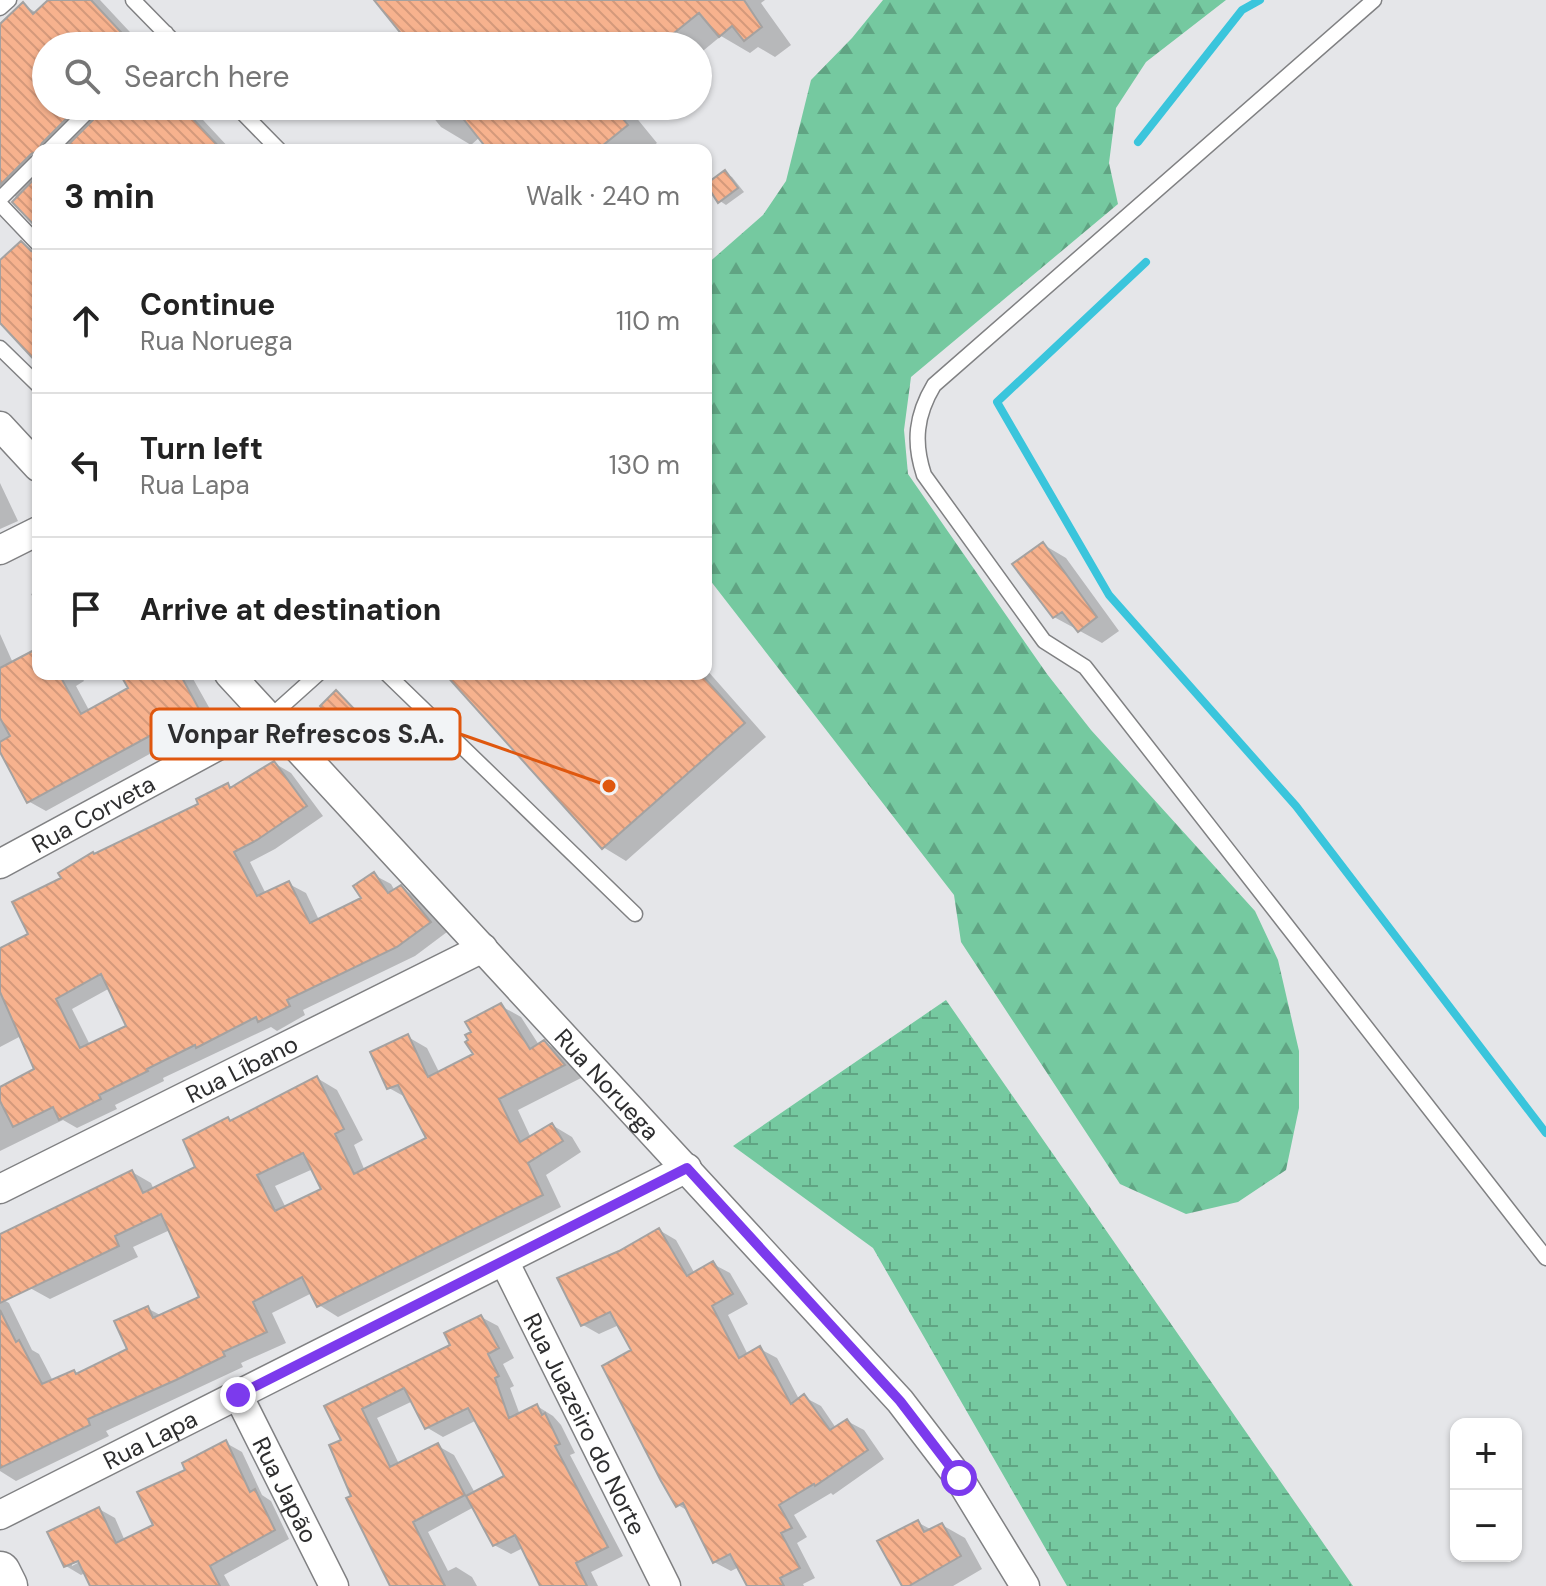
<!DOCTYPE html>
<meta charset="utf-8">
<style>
body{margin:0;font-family:"DM Sans",sans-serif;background:#f6f6f6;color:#222}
.controls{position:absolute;right:24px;bottom:24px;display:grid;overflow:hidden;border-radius:16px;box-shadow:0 2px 6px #0004}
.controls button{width:72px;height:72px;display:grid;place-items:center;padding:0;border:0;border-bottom:2px solid #e0e0e0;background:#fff;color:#222;font:40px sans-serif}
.stop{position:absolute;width:24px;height:24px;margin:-18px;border:6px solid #7c3aed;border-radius:50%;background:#fff}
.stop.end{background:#7c3aed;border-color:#fff;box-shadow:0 2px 8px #0008}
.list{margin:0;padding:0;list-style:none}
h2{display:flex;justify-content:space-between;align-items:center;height:104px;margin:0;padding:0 32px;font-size:34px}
h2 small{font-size:26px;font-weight:400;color:#767676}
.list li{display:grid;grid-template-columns:52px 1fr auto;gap:24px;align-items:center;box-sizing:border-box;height:144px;padding:0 32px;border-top:2px solid #e0e0e0}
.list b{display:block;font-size:30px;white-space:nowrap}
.list p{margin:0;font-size:26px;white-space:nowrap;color:#767676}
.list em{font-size:26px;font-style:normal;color:#767676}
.icon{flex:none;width:44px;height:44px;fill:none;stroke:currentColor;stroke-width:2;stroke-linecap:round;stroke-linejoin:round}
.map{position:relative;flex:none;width:1546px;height:1586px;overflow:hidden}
.search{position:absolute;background:#fff;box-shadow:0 2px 6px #0004;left:32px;top:32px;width:680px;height:88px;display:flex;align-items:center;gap:20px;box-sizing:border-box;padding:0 28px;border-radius:44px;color:#767676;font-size:30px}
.panel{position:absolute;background:#fff;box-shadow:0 2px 6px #0004;left:32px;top:144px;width:680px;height:536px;border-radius:16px}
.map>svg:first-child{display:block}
.forest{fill:url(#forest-firs)}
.wetland{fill:url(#wetland-marsh)}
.shadow{fill:#0003;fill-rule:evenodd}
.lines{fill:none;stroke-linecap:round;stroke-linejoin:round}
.stream{stroke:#3ac5dc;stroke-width:8}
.building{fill:url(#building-back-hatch);stroke:#a4a2a1;stroke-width:2;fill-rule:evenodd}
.lane-casing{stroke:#808183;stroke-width:17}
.street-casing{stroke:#808183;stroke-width:31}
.secondary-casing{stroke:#808183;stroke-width:43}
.lane{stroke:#fff;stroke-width:14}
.street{stroke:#fff;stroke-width:28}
.secondary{stroke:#fff;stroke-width:40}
.route{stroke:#7c3aed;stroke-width:10}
.labels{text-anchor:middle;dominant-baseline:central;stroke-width:6;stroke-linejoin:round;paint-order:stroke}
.street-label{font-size:24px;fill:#2e2e2f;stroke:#f2f4f6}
.leader{fill:none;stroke:#df570e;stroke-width:3}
.callout-dot{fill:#df570e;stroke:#f2f4f6;stroke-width:3}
.callout{fill:#f2f4f6;stroke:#df570e;stroke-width:3}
.callout-label{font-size:26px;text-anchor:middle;font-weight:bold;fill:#2e2e2f}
</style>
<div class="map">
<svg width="1546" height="1586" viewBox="0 0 1546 1586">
<defs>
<pattern id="forest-firs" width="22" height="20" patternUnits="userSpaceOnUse" patternTransform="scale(2)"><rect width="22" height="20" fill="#75c9a0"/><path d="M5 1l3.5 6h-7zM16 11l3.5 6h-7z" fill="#60a483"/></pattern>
<pattern id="wetland-marsh" width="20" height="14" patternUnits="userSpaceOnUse" patternTransform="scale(2)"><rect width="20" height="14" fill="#75c9a0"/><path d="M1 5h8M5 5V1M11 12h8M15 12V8" fill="none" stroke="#60a483"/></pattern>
<pattern id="building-back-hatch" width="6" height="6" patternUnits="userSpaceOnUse" patternTransform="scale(2)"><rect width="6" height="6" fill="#f7b28e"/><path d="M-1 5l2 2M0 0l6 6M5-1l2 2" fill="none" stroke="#d4997b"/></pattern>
</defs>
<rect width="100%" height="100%" fill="#e5e6e9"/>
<!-- forest -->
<path class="forest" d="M883,0H1226L1146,62L1116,108L1109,163L1118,204L911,377L904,430L908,474L1047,674L1091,730L1255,911L1278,960L1299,1051V1108L1286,1170L1238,1202L1186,1214L1120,1184L961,942L954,895L706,575V265L763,215L786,181L811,80L852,38Z"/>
<!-- wetland -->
<path class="wetland" d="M946,1000L1353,1586H1067L873,1248L733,1146Z"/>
<!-- shadow -->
<path class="shadow" d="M51,0H100L143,46H46V106H190L231,150H38V156L23,147L21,151L38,160V227L18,198L3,189L0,192V26L23,5L37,13Z
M375,0H765L761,3L791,45L775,57L758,47L750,53L721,36L698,55V46H413Z
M424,106H635L630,110L657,143L648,150H491L480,137L471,145L441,127Z
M725,173L732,177L744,192L726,205L720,201Z
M0,483L18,521L0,529Z
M1044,545L1066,558L1119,631L1102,643L1054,617Z
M38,591V607L31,594Z
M0,634L13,663L38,650V674H80L84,681L76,686L90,712L131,689L123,674H187L192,677L215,718L46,811L28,801L0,748Z
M706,669L766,737L626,861L603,847L448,674H706Z
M336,692L361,715L347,728L323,706Z
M274,763L291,773L323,816L275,849L250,862L266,894L289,884L306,893L319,920L364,899L374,875L391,884L395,891L401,888L418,898L447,932L415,956L303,1010L305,1015L277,1031L271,1027L163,1078L164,1081L115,1105L117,1109L77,1128L63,1120L0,1151V1090L37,1070L21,1036L0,1047V950L30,935L228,785L234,788ZM110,988L129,1027L90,1045L72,1009Z
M501,1006L521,1017L539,1045L544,1042L564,1054L583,1077L518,1110L531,1138L552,1125L572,1137L581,1152L546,1175L561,1207L338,1317L319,1305L312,1293L272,1313L286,1343L241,1363L243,1367L106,1431L109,1436L16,1481L0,1471V1298L9,1303L32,1350L39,1354L53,1381L78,1375L129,1350L147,1308L162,1316L202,1298L170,1230L133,1247L138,1257L50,1299L30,1288L132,1172L151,1183L154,1190L197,1168L228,1120L232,1122L317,1078L337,1090L363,1140L354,1145L365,1171L428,1139L407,1098L389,1088L408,1037L427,1048L440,1074L476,1055ZM313,1169L324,1190L286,1208L275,1186Z
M659,1230L676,1240L695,1274L713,1264L730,1273L748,1304L728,1315L748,1355L760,1349L777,1358L800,1401L804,1397L821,1406L836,1428L847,1421L864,1430L884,1459L833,1495L831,1493L794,1515L807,1537L797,1543L815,1578L803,1584L804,1586H749L739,1567L731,1571L714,1562L690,1512L678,1505L634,1351L619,1325L599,1334L583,1325L619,1253Z
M481,1317L498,1326L514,1358L503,1364L514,1386L510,1388L520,1415L537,1406L553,1416L561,1425L575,1453L570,1455L623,1556L591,1572L598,1586H542L523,1548L511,1554L494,1545L474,1507L428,1532L448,1571L456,1567L472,1577L477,1586H393L353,1497L344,1441L326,1407L452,1346ZM413,1401L426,1427L443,1437L477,1420L507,1477L475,1493L454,1455L438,1446L399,1464L377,1418Z
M226,1443L242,1452L262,1495L271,1501L289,1539L224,1575L230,1586H92L85,1573L81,1575L66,1566L99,1509L115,1518L125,1541L155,1526L188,1471ZM87,1558L72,1566V1561Z
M917,1522L932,1530L942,1525L965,1538L982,1569L953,1586H905Z"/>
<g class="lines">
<!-- stream -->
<path class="stream" d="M1138,142L1242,10L1260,0
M1146,262L997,402L1109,595L1296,806L1546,1133"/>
</g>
<!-- building -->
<path class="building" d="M48,0H91L134,46H46V106H79L42,143L38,151L31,154L0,185V24L23,2L33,14Z
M374,0H744L762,27L744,41L732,26L719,37L699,13L658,46H430L424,38L411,46Z
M103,106H181L222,150H63L100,113Z
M453,106H613L628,125L597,150H488Z
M725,170L738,188L718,203L706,184Z
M38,175V229L12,202Z
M21,241L31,251L38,254V364L0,323V260Z
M1043,542L1097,617L1078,632L1062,612L1053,618L1012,564Z
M38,648V674H59L81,714L128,688L120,674H180L199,709L27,803L0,752V742L10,736L0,718V668Z
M445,674H701L745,723L602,849Z
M336,690L356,711L339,726L320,706Z
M274,761L307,806L257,840L234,852L257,896L289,881L310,923L361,898L353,886L374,872L388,893L401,885L431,922L397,947L287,1000L290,1006L258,1022L256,1017L196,1048L195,1045L147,1069L148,1071L99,1095L101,1099L59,1120L53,1107L13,1127L0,1101V1087L34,1069L0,992V948L28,934L12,902L61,878L58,873L93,852L94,854L198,804L196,799L228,783L230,788ZM101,974L126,1026L80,1048L56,999Z
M501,1003L530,1049L544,1040L565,1065L499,1099L520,1142L552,1123L563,1141L528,1163L543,1195L317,1307L302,1277L253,1302L267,1332L223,1352L225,1356L176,1380L88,1419L90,1425L0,1468V1310L16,1342L19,1340L42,1384L74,1370L76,1374L127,1349L114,1321L148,1306L153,1318L199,1297L161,1214L115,1236L119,1246L0,1303V1234L132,1170L143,1193L195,1167L183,1140L228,1117L230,1121L317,1076L344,1129L335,1134L354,1174L426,1138L398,1085L387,1089L370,1052L408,1034L428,1077L473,1054L465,1042L468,1040L465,1035L471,1032L465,1022ZM303,1153L321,1189L275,1211L257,1175Z
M659,1228L687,1276L713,1261L733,1294L712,1306L739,1358L760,1346L791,1404L804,1394L830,1430L847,1419L868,1450L815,1486L814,1484L779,1505L792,1528L781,1533L800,1568L780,1578L784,1586H747L730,1554L713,1563L683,1503L676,1507L661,1481L602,1366L631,1350L610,1312L581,1326L557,1278L619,1251Z
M481,1315L499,1348L488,1354L499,1376L495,1378L509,1418L537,1404L542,1415L545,1413L560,1444L555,1446L608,1547L576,1563L587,1586H540L515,1535L493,1546L466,1496L504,1476L468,1408L425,1429L404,1388L362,1409L390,1467L438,1443L465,1495L413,1522L445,1586H390L346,1498L351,1496L329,1445L341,1440L324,1406L450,1345L444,1333Z
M226,1440L250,1492L255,1489L275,1530L210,1566L220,1586H90L78,1561L64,1567L47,1532L99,1507L116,1543L153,1525L137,1492L185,1470L182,1463Z
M918,1520L924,1532L942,1523L961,1556L909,1586H902L877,1541Z"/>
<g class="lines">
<!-- lane casing -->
<g class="lane-casing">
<path id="lane" d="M133,0L178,46
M1374,0L934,385C916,415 913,442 924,475L1044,641L1085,667L1546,1258
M0,8L9,0
M153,46L166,33
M236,106L279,150
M49,150L93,106
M0,199L38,161
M0,204L38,244
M0,348L38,385
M387,674L635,914
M269,718L318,674"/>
</g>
<!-- street casing -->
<g class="street-casing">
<g id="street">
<path d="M0,426L38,467"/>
<path d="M0,550L38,531"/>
<path id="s1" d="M229,674L900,1401L959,1478L1025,1586"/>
<path id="s2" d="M0,864L269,718"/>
<path id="s3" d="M0,1189L483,948"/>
<path id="s4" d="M504,1261L666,1586"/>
<path id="s5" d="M238,1395L334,1586"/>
<path id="s6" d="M0,1515L687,1168"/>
</g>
</g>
<!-- secondary casing -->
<g class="secondary-casing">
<path id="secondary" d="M0,1572L7,1586"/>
</g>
<!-- lane -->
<use href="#lane" class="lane"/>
<!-- street -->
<use href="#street" class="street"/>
<!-- secondary -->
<use href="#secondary" class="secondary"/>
</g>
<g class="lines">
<!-- route -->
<path class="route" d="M238,1395L687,1168L900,1401L959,1478"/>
</g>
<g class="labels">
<!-- street labels -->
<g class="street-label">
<text stroke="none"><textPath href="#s2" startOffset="106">Rua Corveta</textPath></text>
<text stroke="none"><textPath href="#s3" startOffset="270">Rua Líbano</textPath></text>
<text stroke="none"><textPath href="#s1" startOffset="558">Rua Noruega</textPath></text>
<text stroke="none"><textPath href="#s4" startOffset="182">Rua Juazeiro do Norte</textPath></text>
<text stroke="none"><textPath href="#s6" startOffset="168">Rua Lapa</textPath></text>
<text stroke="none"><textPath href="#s5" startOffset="106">Rua Japão</textPath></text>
</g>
</g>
<!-- callouts -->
<path class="leader" d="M609 786L460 734"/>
<circle class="callout-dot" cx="609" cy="786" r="8"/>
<rect class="callout" x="151" y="709" width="309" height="50" rx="8"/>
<g class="callout-label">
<text x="306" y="743">Vonpar Refrescos S.A.</text>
</g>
</svg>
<div class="controls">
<button>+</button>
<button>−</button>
</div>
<div class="stop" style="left:959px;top:1478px"></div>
<div class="stop end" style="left:238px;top:1395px"></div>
<div class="search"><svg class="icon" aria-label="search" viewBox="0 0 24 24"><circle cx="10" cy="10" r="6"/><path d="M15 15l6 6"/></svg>Search here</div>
<section class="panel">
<h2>3 min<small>Walk · 240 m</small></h2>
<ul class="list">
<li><svg class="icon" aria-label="ahead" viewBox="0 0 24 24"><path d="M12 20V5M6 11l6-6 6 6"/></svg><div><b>Continue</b><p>Rua Noruega</p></div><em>110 m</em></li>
<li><svg class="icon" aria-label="left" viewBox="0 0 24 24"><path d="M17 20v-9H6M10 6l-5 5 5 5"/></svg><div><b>Turn left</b><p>Rua Lapa</p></div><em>130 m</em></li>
<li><svg class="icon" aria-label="arrive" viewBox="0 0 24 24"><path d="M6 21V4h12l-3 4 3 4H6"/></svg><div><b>Arrive at destination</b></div></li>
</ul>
</section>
</div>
